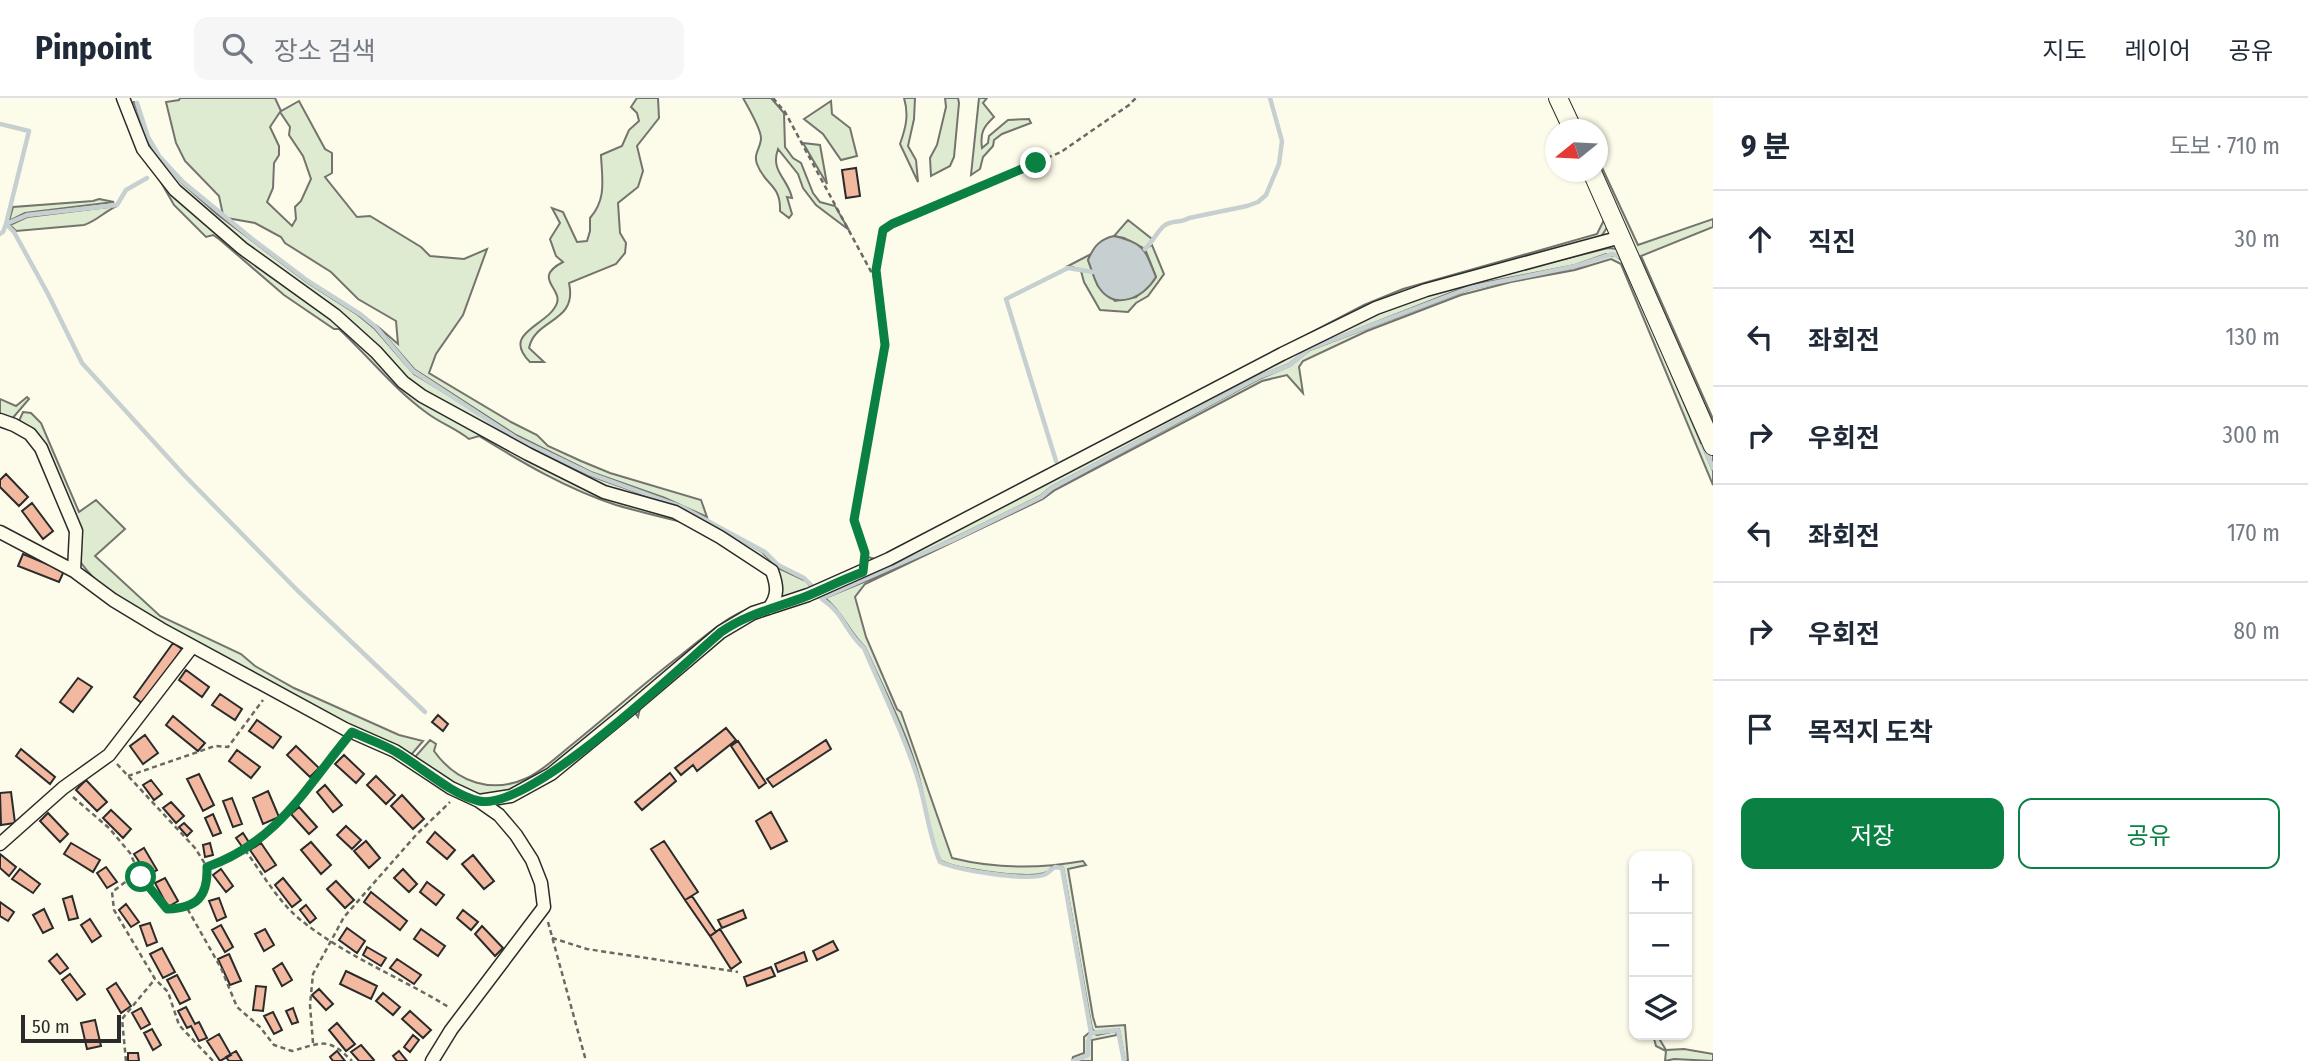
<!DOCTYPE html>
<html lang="ko">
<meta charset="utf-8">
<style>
body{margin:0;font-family:"Fira Sans Condensed","Noto Sans KR",sans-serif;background:#f6f6f7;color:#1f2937}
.controls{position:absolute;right:21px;bottom:21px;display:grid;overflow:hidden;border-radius:14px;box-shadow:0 2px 5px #0004}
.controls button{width:63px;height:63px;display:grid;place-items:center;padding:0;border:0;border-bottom:2px solid #e0e1e3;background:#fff;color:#1f2937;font:35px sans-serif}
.compass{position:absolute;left:1545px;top:21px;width:63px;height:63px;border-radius:50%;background:#fff;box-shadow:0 2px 5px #0004;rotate:252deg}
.scale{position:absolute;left:21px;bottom:18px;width:100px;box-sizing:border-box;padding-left:7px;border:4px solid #2b2b2b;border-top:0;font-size:19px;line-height:24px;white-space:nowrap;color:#2b2b2b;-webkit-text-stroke:5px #fdfbea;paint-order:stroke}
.stop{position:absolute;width:21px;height:21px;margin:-16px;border:5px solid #0b8043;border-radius:50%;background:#fff}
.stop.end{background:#0b8043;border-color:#fff;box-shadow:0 2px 7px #0008}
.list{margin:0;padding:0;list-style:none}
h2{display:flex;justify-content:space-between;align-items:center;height:91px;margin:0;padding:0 28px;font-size:30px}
h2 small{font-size:23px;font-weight:400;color:#747a83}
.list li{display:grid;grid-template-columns:46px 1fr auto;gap:21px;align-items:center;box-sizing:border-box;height:98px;padding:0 28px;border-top:2px solid #e0e1e3}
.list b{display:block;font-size:26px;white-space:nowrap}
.list em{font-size:23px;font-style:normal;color:#747a83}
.actions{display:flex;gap:14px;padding:21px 28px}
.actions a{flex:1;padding:16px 0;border:2px solid #0b8043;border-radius:14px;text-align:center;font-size:24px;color:#0b8043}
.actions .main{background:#0b8043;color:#fff}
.icon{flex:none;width:38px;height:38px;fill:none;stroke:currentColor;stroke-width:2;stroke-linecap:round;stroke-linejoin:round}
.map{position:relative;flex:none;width:1713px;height:963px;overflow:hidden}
header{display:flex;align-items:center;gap:42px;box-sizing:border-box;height:98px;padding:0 35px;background:#fff;border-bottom:2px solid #e0e1e3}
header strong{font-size:33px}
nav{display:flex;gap:38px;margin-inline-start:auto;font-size:24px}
.search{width:490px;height:63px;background:#f6f6f7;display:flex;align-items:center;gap:18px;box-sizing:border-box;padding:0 24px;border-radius:14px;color:#747a83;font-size:26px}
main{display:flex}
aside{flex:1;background:#fff}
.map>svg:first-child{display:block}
.green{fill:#deebd1;stroke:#74746e;stroke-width:2;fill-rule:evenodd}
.water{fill:#c7d0d0;stroke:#74746e;stroke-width:2}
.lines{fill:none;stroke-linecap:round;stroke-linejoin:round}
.stream{stroke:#c7d0d0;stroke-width:4.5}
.building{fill:#f2b8a0;stroke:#2b2b2b;stroke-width:2}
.street-casing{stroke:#2b2b2b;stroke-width:15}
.secondary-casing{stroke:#2b2b2b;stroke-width:20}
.path{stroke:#6a6964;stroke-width:2.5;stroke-dasharray:5 3.5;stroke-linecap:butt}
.street{stroke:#fdfbea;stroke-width:12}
.secondary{stroke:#fdfbea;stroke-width:18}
.route{stroke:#0b8043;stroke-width:9}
</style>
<header>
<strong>Pinpoint</strong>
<div class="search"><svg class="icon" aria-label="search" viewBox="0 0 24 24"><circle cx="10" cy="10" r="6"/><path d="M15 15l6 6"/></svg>장소 검색</div>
<nav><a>지도</a><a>레이어</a><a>공유</a></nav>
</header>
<main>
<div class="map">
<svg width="1713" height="963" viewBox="0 0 1713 963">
<rect width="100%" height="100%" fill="#fdfbea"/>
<!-- green -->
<path class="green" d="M180,0H275L281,13L299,3L325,51L332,55V75L325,79L357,119L370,118L421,149L430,158L464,161L487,151L463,217L436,256L429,275L511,324L537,337L548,348L581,363L610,375L701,402L707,419L665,400L591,374L516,337L414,271L376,227L398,246L396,223L358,201L331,174L285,145L281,139L255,125L227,120L223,117L219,98L185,63L176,45L166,4L179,2ZM280,14L290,29L289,37L303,58L311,81L301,103L295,109L296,121L292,128L267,104L273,90L274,65L279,57V48L270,29Z
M637,0H658L659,20L637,48L643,73L638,89L618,105L620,135L626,145L625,155L616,166L569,185C578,225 535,220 529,250L544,264H530C500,234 549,228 557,205C562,190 532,180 563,164L556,158L550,141L560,125L552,110L563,114L577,144L587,143L590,133V120C607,101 602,81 601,57L622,48L629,32L639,23L637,15L631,9Z
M743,0H771L784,15L785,49L793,60L801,65L813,95L820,104L835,108L849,132L816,107L803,90L798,76L778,51C770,74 788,80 792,100L787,99L792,116L789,120L780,113C781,86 765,88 757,66C753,55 761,50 761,40C761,32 747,7 743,0Z
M904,0H915L914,21L908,48L916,62L918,84L900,46C906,29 909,17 904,0Z
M945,0H958L959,5L954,59L950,68L931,78L930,60L937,47L946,9Z
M979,0H987L983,5L994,19C983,29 980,35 982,50L988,45L989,38L1008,22L1029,21L1031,25L1002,36L994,42L993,48L983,59L980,71L971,77Z
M831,3L832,16L850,30L857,58L841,62L823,36L804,21Z
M134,4L151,49L182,85L217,116L308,185L358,217L375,231L414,276L486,320L516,341L591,378L681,410L706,423L762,454L778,470L806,483L813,492L781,502L779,488L722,437L609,391L426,296L202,112L156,65L129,6Z
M803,45L820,47L827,86Z
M1598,61L1638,147L1713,121V129L1641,158L1713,321V339L1598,74Z
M155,74L330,217L401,286L526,360L673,417L690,426C665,420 640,414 616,407C567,391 523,365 479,338L469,341C455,330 440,325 427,315C394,291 369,259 339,231H334L284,197L219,141L213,137L206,139L174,107Z
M1584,74L1608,128L1601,139L1433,187L878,465H866L868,459L875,461L884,457L1364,207L1403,191L1597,136L1604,122Z
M99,101L114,104L25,115L9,123L13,109L93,103Z
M117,108C105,113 97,123 84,127L16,133L10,127L27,119Z
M1128,122L1152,141L1146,150L1152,147L1164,176L1148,198L1136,205L1128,214L1100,212L1084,184L1081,173H1086L1068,168L1091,156L1088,162L1098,188L1115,203L1136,199L1156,179L1145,151L1124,140L1114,138Z
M1608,150L1619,151L1626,157L1713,354V367L1624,160L1619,156H1606L1575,167L1468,188L1308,251L1289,266L1259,278L1051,389L1040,398C975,430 909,463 842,491C804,506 764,514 728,534L641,606L638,619L636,616L637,608L723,535L739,524L814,499L882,468L1237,283L1376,214L1423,197Z
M1605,158H1616L1623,163L1713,373V387L1621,166L1611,161L1575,172L1511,184L1461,197L1367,233L1303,263L1299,269L1303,295L1287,277L1262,283L1055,392L1043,401L865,486L855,499L866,539L897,611L901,614L952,760C996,771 1038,771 1083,763L1086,767L1068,771L1093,919L1096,929L1125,927L1128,963H1125L1119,931L1095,934L1092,931L1063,769L1056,767C1052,769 1050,772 1047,774C1031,782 957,771 941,763C928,738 926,706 919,679C907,634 884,592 865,549C849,534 843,514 825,500L883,476L1042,399L1055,390L1259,281L1290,268L1310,252L1470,191L1578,169Z
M27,299L29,301L11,322L0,318V301L16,308Z
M23,314L31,315L41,325L79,414L96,402L125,431L95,458L160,518L241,556L255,568L294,590L399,637L423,643L411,657C351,630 293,599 235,568C191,544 103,503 78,460L42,349L18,325Z
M771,503L754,512L550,672L505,696L482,698L457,691L415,659L430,642L436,646L434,653C457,685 492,696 527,680C544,672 560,656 574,645C610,616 644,585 681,557C712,533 731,513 771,503Z
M1116,933L1117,937L1092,942V963H1072L1073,959L1084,955V939L1090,934L1097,937Z
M1653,937H1657L1666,952L1684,951L1713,956V963L1674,961L1665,963L1666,953L1656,948Z"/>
<!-- water -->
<path class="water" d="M1114,138C1145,145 1145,152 1156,179C1144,200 1114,214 1098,188C1094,181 1091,170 1088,162C1094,148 1100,141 1114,138Z"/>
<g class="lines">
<!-- stream -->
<path class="stream" d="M137,5L148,39L159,58L183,84L251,140L308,183L360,216L376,229L413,273L516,340L591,376L682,409L765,454L778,467L804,480L813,489
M0,26L29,33L6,126L14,134L48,196L82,265L184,377L298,493L425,614
M0,136L3,134L6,126L27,117L117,107L126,92L147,80
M1145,151C1153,144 1157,133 1165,127C1173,122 1181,125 1189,120L1247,108L1258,104L1266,97L1279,66L1282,43L1270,0
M1703,347L1713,370
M1056,363L1006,201L1068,170L1093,174
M822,500L953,442L1041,399L1052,390L1259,279L1290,267L1309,251L1469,190L1576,168L1612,156L1622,159
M822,501C845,516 845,534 864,550C882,592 902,632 916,675C926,704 928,735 940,764C957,772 1029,784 1046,776C1049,774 1052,771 1055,769L1062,770L1091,935L1118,932L1124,963
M1073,963L1088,957V944L1091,935"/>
</g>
<!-- building -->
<path class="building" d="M856,70L860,98L846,100L842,72Z
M6,376L28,399L19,408L0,389V382Z
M32,405L53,433L43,441L22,413Z
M23,456L64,473L59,484L18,468Z
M173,545L182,551L143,606L134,599Z
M186,572L209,589L202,599L179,582Z
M78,580L92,589L73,614L60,604Z
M220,596L242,611L235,622L212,607Z
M438,617L448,626L443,633L432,624Z
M173,618L205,645L198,653L166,627Z
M257,622L281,639L273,650L249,633Z
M726,630L736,642L697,673L693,667L681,677L675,670Z
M145,637L158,655L143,666L130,648Z
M826,642L831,651L773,689L767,681Z
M738,643L766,685L759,690L731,648Z
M296,648L319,670L310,679L287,657Z
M21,651L55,679L50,686L16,658Z
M237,652L260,669L251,680L229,663Z
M344,657L364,676L356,685L335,666Z
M670,675L676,683L642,712L635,704Z
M199,676L214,707L203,713L187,681Z
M376,678L395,697L386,706L367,687Z
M86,682L107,704L97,713L76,692Z
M151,682L162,696L154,702L143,687Z
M325,687L342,707L333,714L317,694Z
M268,693L279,719L263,726L253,700Z
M11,694L15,725L1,727L0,695Z
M402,697L424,721L413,731L391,708Z
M232,700L242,726L233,729L223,703Z
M171,704L184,718L176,725L163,710Z
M299,709L317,729L309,736L291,716Z
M111,712L131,731L123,740L103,720Z
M771,714L787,743L771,751L756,723Z
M48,715L68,736L60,744L40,723Z
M213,716L221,735L213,738L205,720Z
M184,725L192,733L187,738L179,729Z
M346,728L361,742L352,751L337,737Z
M435,734L455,752L447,761L427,744Z
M243,735L250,746L243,750L236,740Z
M366,743L380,760L369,770L354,753Z
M664,743L698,794L685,802L651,751Z
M311,744L331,767L321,776L301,752Z
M71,745L100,762L93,774L64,756Z
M210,745L213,757L205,759L203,747Z
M261,745L276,767L265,774L250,752Z
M144,750L157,772L148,777L134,756Z
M0,756L16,769L9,778L0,770Z
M473,757L494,783L484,791L462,766Z
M106,769L117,784L107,790L97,775Z
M20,771L40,786L33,795L12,781Z
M221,771L233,788L226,794L213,777Z
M403,771L417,786L409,794L394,780Z
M165,780L178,803L168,809L155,785Z
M283,780L301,802L292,809L275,787Z
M336,783L354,802L345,810L327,791Z
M427,784L444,797L436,807L420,794Z
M371,794L407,823L400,832L364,804Z
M72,798L78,820L69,822L63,801Z
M692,798L716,834L710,838L685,802Z
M219,800L226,819L217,823L209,803Z
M0,804L14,814L8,823L0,818Z
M126,806L139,824L131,829L119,812Z
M306,807L316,820L310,825L300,812Z
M44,811L53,830L43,835L33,817Z
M463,812L478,824L471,832L457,820Z
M743,812L746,820L722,830L718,822Z
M90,821L101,838L92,844L81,827Z
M150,825L157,844L147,848L140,828Z
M221,827L233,849L225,854L212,832Z
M482,828L503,850L495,858L475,836Z
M347,830L365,843L357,855L339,842Z
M265,831L274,847L264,853L255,836Z
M421,831L445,848L438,858L414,841Z
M720,831L741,864L731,871L710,838Z
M833,843L838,852L817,862L813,853Z
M367,849L386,860L381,868L363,857Z
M162,850L175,874L163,880L150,856Z
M804,854L807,863L778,874L775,866Z
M57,856L68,870L60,876L49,863Z
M229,856L241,883L230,887L218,861Z
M397,861L421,877L414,886L390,870Z
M282,865L292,882L282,888L273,871Z
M771,869L775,878L747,888L744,879Z
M346,873L377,888L371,901L340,886Z
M70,876L85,896L77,902L62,882Z
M177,877L190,901L180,906L167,882Z
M116,885L131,908L121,915L107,891Z
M256,888L266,889L263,913L253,912Z
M319,891L333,906L326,912L312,897Z
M383,895L400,909L393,917L376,903Z
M186,909L195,926L199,924L207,940L199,943L191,928L187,930L178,913Z
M141,910L150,926L141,931L132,915Z
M293,910L298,924L292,926L286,913Z
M410,913L431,932L423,940L402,921Z
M273,914L282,932L274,936L264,918Z
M95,922L101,948L87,951L81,925Z
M337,925L355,946L346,953L329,932Z
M152,931L161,947L153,952L144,935Z
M219,936L231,957L220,963L207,943Z
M413,937L419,942L410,954L404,949Z
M361,947L374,962L373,963H359L351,954Z
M236,953L242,963H229L226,959Z
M337,953L345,963H333L330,959Z
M399,953L407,963H397L393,958Z
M128,955H138L139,963H128Z"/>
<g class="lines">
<!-- street casing -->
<g class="street-casing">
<path id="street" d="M123,0L143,51L175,92L242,150L335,217L376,254L403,284L422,298L528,356L604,394L675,414L720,439L772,473C777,487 779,497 769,510
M0,322L14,327L30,336L41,350L76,433L74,473
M0,434L74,473L113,502L161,531L345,631L395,653L451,690L479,703L499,717L516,737L532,762L541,785L544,809L451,932L432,963
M479,703L511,698L551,676L628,613L721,534L753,515L808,497L889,461L1282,256L1376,210L1426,192L1621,139
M0,746L63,690L109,657L192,549"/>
</g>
<!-- secondary casing -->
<g class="secondary-casing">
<path id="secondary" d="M1558,0L1573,32
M1592,74L1713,348"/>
</g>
<!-- path -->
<path class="path" d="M773,0L785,14L875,181
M865,457L854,422L885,247L876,172L883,132L892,126L1061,54L1129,7L1136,0
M117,666L195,750L207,769V786L197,802L187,810L221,870L237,909L260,929L274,947L292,953C322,945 327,938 352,963
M128,678L215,648L228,649L263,602
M73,699L109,730L130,755L141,779L167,811L187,810
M245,752C262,775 279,805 302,823C347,859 402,880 450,910
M207,769C277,745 299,696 344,644
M139,774L112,794L114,812L155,881L168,894L179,927L213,963
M548,824L586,963
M552,840L587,851L738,874
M313,945L310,907L313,876L344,819L416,737L450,704
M126,963L122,921L155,881"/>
<!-- street -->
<use href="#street" class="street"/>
<!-- secondary -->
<use href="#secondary" class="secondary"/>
</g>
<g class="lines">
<!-- route -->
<path class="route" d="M141,779L167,811C197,810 208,799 207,769C278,744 306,689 352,634C367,641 383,646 396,654C420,668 452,697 479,703C530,714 679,570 721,534C749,515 776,510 807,498C826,490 844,481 863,474L865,455L854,422L885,247L876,172L883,132L892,126L1036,65"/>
</g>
</svg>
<div class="controls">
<button>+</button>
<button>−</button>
<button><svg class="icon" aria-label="layers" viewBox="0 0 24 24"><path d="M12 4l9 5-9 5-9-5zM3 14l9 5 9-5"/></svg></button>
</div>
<svg class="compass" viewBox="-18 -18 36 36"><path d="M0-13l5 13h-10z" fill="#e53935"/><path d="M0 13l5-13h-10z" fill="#747a83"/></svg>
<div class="scale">50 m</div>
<div class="stop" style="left:141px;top:779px"></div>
<div class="stop end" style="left:1036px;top:65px"></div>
</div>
<aside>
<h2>9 분<small>도보 · 710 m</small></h2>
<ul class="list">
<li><svg class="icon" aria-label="ahead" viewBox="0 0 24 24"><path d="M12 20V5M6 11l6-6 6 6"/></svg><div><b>직진</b></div><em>30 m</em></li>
<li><svg class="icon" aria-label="left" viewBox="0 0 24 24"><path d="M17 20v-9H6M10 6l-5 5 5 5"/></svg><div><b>좌회전</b></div><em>130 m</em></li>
<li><svg class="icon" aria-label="right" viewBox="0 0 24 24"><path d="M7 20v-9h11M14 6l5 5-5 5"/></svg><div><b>우회전</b></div><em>300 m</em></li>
<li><svg class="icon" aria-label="left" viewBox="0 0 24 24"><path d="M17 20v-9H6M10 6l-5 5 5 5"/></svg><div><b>좌회전</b></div><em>170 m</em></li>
<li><svg class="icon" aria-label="right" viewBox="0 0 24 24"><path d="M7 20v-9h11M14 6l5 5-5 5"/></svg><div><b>우회전</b></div><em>80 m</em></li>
<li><svg class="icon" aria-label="arrive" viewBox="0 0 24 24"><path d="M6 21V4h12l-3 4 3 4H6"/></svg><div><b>목적지 도착</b></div></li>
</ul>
<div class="actions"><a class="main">저장</a><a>공유</a></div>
</aside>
</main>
